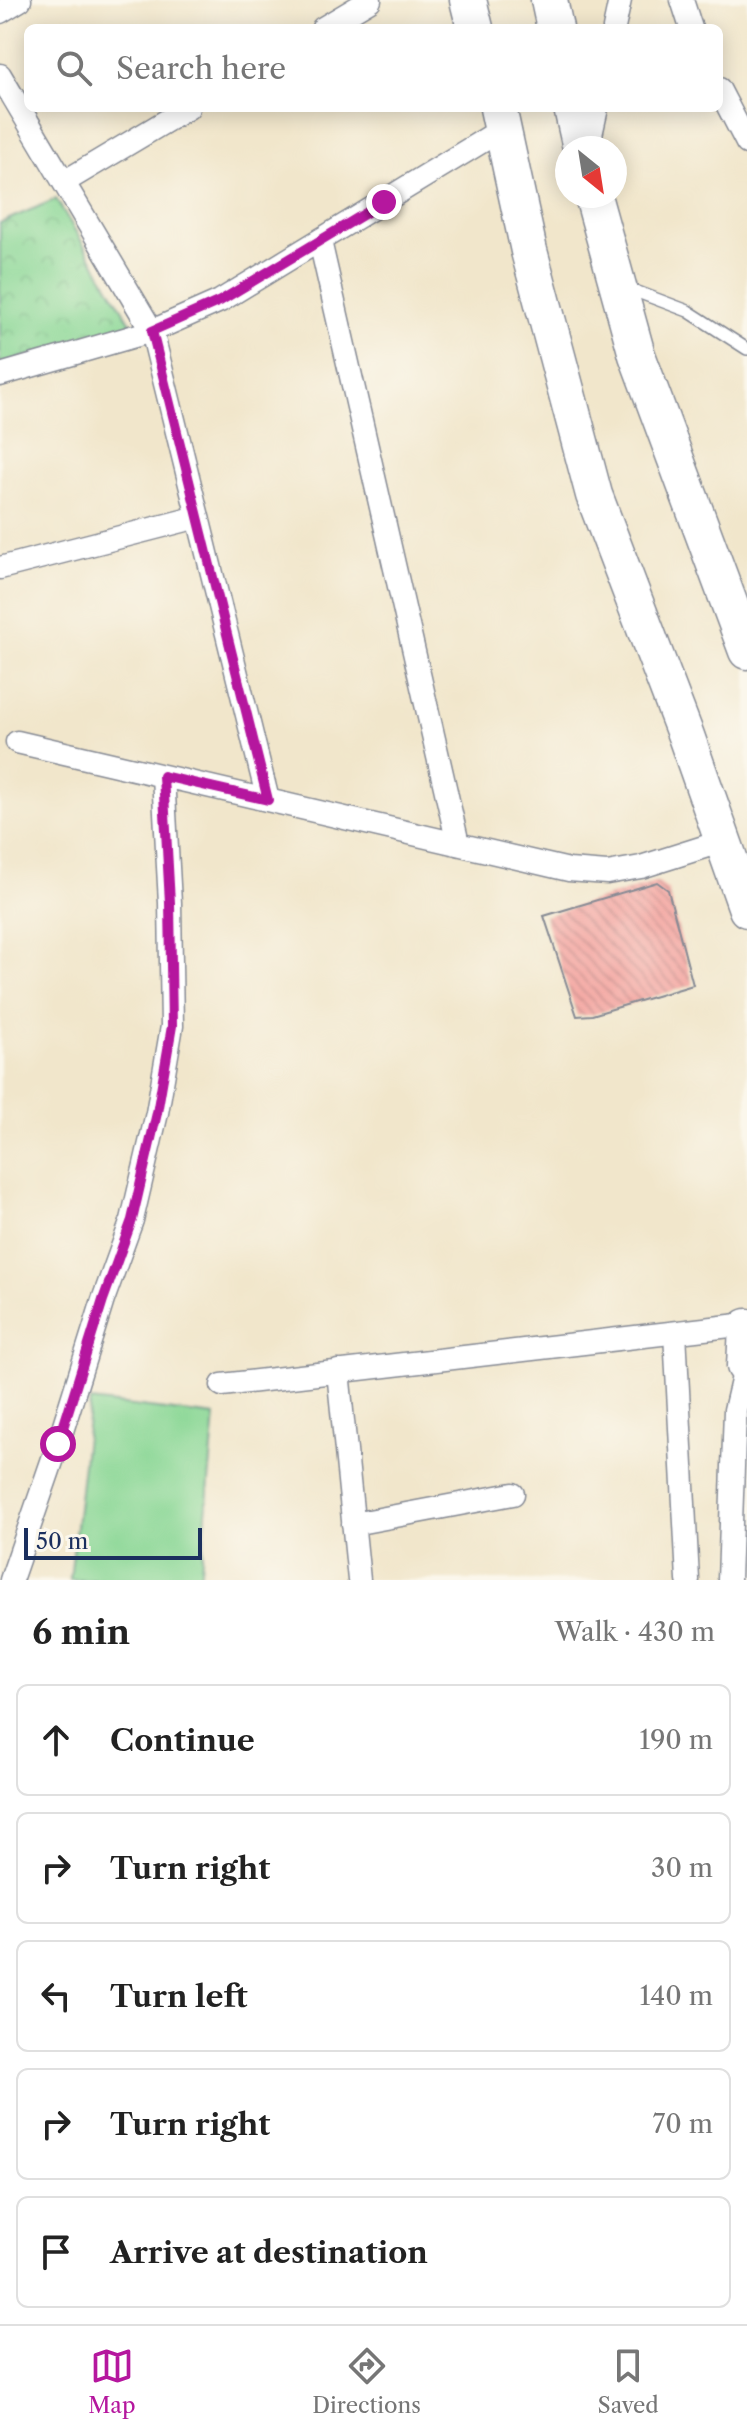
<!DOCTYPE html>
<meta charset="utf-8">
<style>
body{margin:0;font-family:"Libre Caslon Text",serif;background:#f6f6f6;color:#222}
.compass{position:absolute;left:555px;top:136px;width:72px;height:72px;border-radius:50%;background:#fff;box-shadow:0 4px 20px #0003;rotate:150deg}
.scale{position:absolute;left:24px;bottom:20px;width:178px;box-sizing:border-box;padding-left:8px;border:4px solid #1b2f5e;border-top:0;font-size:22px;line-height:28px;white-space:nowrap;color:#1b2f5e;-webkit-text-stroke:6px #fbf7ec;paint-order:stroke}
.stop{position:absolute;width:24px;height:24px;margin:-18px;border:6px solid #b5179e;border-radius:50%;background:#fff}
.stop.end{background:#b5179e;border-color:#fff;box-shadow:0 2px 8px #0008}
.list{margin:0;padding:0;list-style:none}
h2{display:flex;justify-content:space-between;align-items:center;height:104px;margin:0;padding:0 32px;font-size:34px}
h2 small{font-size:26px;font-weight:400;color:#767676}
.list li{display:grid;grid-template-columns:52px 1fr auto;gap:24px;align-items:center;box-sizing:border-box;height:112px;margin:0 16px 16px;padding:0 16px;border:2px solid #e0e0e0;border-radius:12px}
.list b{display:block;font-size:30px;white-space:nowrap}
.list em{font-size:26px;font-style:normal;color:#767676}
.icon{flex:none;width:44px;height:44px;fill:none;stroke:currentColor;stroke-width:2;stroke-linecap:round;stroke-linejoin:round}
.map{position:relative;flex:none;width:747px;height:1580px;overflow:hidden}
.search{position:absolute;background:#fff;box-shadow:0 4px 20px #0003;left:24px;right:24px;top:24px;height:88px;display:flex;align-items:center;gap:20px;box-sizing:border-box;padding:0 28px;border-radius:12px;color:#767676;font-size:30px}
.sheet{height:744px;background:#fff}
nav{display:flex;justify-content:space-around;align-items:center;box-sizing:border-box;height:112px;border-top:2px solid #e0e0e0;background:#fff;font-size:22px;color:#767676}
nav a{display:grid;justify-items:center;gap:4px}
nav .on{color:#b5179e}
.map>svg:first-child{display:block}
.park{fill:url(#park-crowns);stroke:#52837a;stroke-width:2}
.garden{fill:#8ad795;stroke:#52837a;stroke-width:2}
.building{fill:url(#building-back-hatch)}
.lines{fill:none;stroke-linecap:round;stroke-linejoin:round}
.service-casing{stroke:#868a94;stroke-width:14}
.minor-casing{stroke:#868a94;stroke-width:25}
.primary-casing{stroke:#868a94;stroke-width:39}
.service{stroke:#fff;stroke-width:11}
.minor{stroke:#fff;stroke-width:22}
.primary{stroke:#fff;stroke-width:36}
.route{stroke:#b5179e;stroke-width:10}
</style>
<div class="map">
<svg width="747" height="1580" viewBox="0 0 747 1580">
<defs>
<pattern id="park-crowns" width="20" height="18" patternUnits="userSpaceOnUse" patternTransform="scale(2)"><rect width="20" height="18" fill="#8ad795"/><path d="M2 6a3 3 0 1 1 6 0M12 15a3 3 0 1 1 6 0" fill="none" stroke="#76b983"/></pattern>
<pattern id="building-back-hatch" width="6" height="6" patternUnits="userSpaceOnUse" patternTransform="scale(2)"><rect width="6" height="6" fill="#f39995"/><path d="M-1 5l2 2M0 0l6 6M5-1l2 2" fill="none" stroke="#c47d7d"/></pattern>
</defs>
<rect width="100%" height="100%" fill="#fbf7ec"/>
<filter id="ink" filterUnits="userSpaceOnUse"><feTurbulence type="fractalNoise" baseFrequency=".0125" numOctaves="2"/><feDisplacementMap in="SourceGraphic" scale="16" xChannelSelector="R" yChannelSelector="G"/><feConvolveMatrix kernelMatrix="1 2 1 2 8 2 1 2 1" color-interpolation-filters="sRGB"/></filter>
<filter id="wash" filterUnits="userSpaceOnUse"><feTurbulence type="fractalNoise" baseFrequency=".006" numOctaves="4" result="noise"/><feDisplacementMap in="SourceGraphic" scale="32" xChannelSelector="R" yChannelSelector="G"/><feGaussianBlur stdDeviation="1.8" result="paint"/><feColorMatrix in="noise" values="0 0 0 0 0 0 0 0 0 0 0 0 0 0 0 0 0 1.4 0 .05"/><feComposite in="paint" operator="in"/></filter>
<g filter="url(#wash)">
<rect width="100%" height="100%" fill="#f1e6cb"/>
<!-- park -->
<path class="park" d="M56,199L132,325L0,364V223Z"/>
<!-- garden -->
<path class="garden" d="M90,1401L215,1416L200,1580H70Z"/>
<g id="blocks">
<!-- building -->
<path class="building" d="M657,882L668,890L693,985L592,1015L577,1016L544,916Z"/>
</g>
</g>
<g filter="url(#ink)">
<use href="#blocks" fill-opacity="0" stroke="#868a94" stroke-width="2"/>
<g class="lines">
<!-- service casing -->
<g class="service-casing">
<path id="service" d="M627,288L688,311L747,349"/>
</g>
<!-- minor casing -->
<g class="minor-casing">
<path id="minor" d="M682,0L691,28
M0,12L20,0
M323,28L370,0
M614,28L620,0
M0,75L152,331L268,800
M719,89L747,143
M588,148L597,108
M64,182L188,108
M320,241L458,844
M0,375L152,331L220,301L504,128
M0,568L198,517
M17,742L569,870L607,873L641,867L723,841
M675,1333L688,1580
M338,1371L359,1580
M222,1385L747,1324
M353,1524L513,1494
M11,1580L58,1444L103,1300L132,1220L157,1113L172,1026L170,903L163,776
M729,1580L735,1410L747,1360"/>
</g>
<!-- primary casing -->
<g class="primary-casing">
<path id="primary" d="M468,0L475,28
M549,0L555,28
M498,108L529,251L594,495L686,736L747,909
M572,108L581,148
M593,196L637,355L747,651
M745,1366L747,1327"/>
</g>
<!-- service -->
<use href="#service" class="service"/>
<!-- minor -->
<use href="#minor" class="minor"/>
<!-- primary -->
<use href="#primary" class="primary"/>
</g>
</g>
<g class="lines" filter="url(#ink)">
<!-- route -->
<path class="route" d="M58,1444L103,1300L132,1220L157,1113L172,1026L170,903L163,776L268,800L152,331L220,301L384,202"/>
</g>
</svg>
<svg class="compass" viewBox="-18 -18 36 36"><path d="M0-13l5 13h-10z" fill="#e53935"/><path d="M0 13l5-13h-10z" fill="#767676"/></svg>
<div class="scale">50 m</div>
<div class="stop" style="left:58px;top:1444px"></div>
<div class="stop end" style="left:384px;top:202px"></div>
<div class="search"><svg class="icon" aria-label="search" viewBox="0 0 24 24"><circle cx="10" cy="10" r="6"/><path d="M15 15l6 6"/></svg>Search here</div>
</div>
<section class="sheet">
<h2>6 min<small>Walk · 430 m</small></h2>
<ul class="list">
<li><svg class="icon" aria-label="ahead" viewBox="0 0 24 24"><path d="M12 20V5M6 11l6-6 6 6"/></svg><div><b>Continue</b></div><em>190 m</em></li>
<li><svg class="icon" aria-label="right" viewBox="0 0 24 24"><path d="M7 20v-9h11M14 6l5 5-5 5"/></svg><div><b>Turn right</b></div><em>30 m</em></li>
<li><svg class="icon" aria-label="left" viewBox="0 0 24 24"><path d="M17 20v-9H6M10 6l-5 5 5 5"/></svg><div><b>Turn left</b></div><em>140 m</em></li>
<li><svg class="icon" aria-label="right" viewBox="0 0 24 24"><path d="M7 20v-9h11M14 6l5 5-5 5"/></svg><div><b>Turn right</b></div><em>70 m</em></li>
<li><svg class="icon" aria-label="arrive" viewBox="0 0 24 24"><path d="M6 21V4h12l-3 4 3 4H6"/></svg><div><b>Arrive at destination</b></div></li>
</ul>
</section>
<nav>
<a class="on"><svg class="icon" aria-label="map" viewBox="0 0 24 24"><path d="M3 6l6-2 6 2 6-2v14l-6 2-6-2-6 2zM9 4v14M15 6v14"/></svg>Map</a>
<a><svg class="icon" aria-label="directions" viewBox="0 0 24 24"><path d="M12 3l9 9-9 9-9-9zM9 14v-3h6M13 9l2 2-2 2"/></svg>Directions</a>
<a><svg class="icon" aria-label="saved" viewBox="0 0 24 24"><path d="M7 4h10v16l-5-4-5 4z"/></svg>Saved</a>
</nav>
